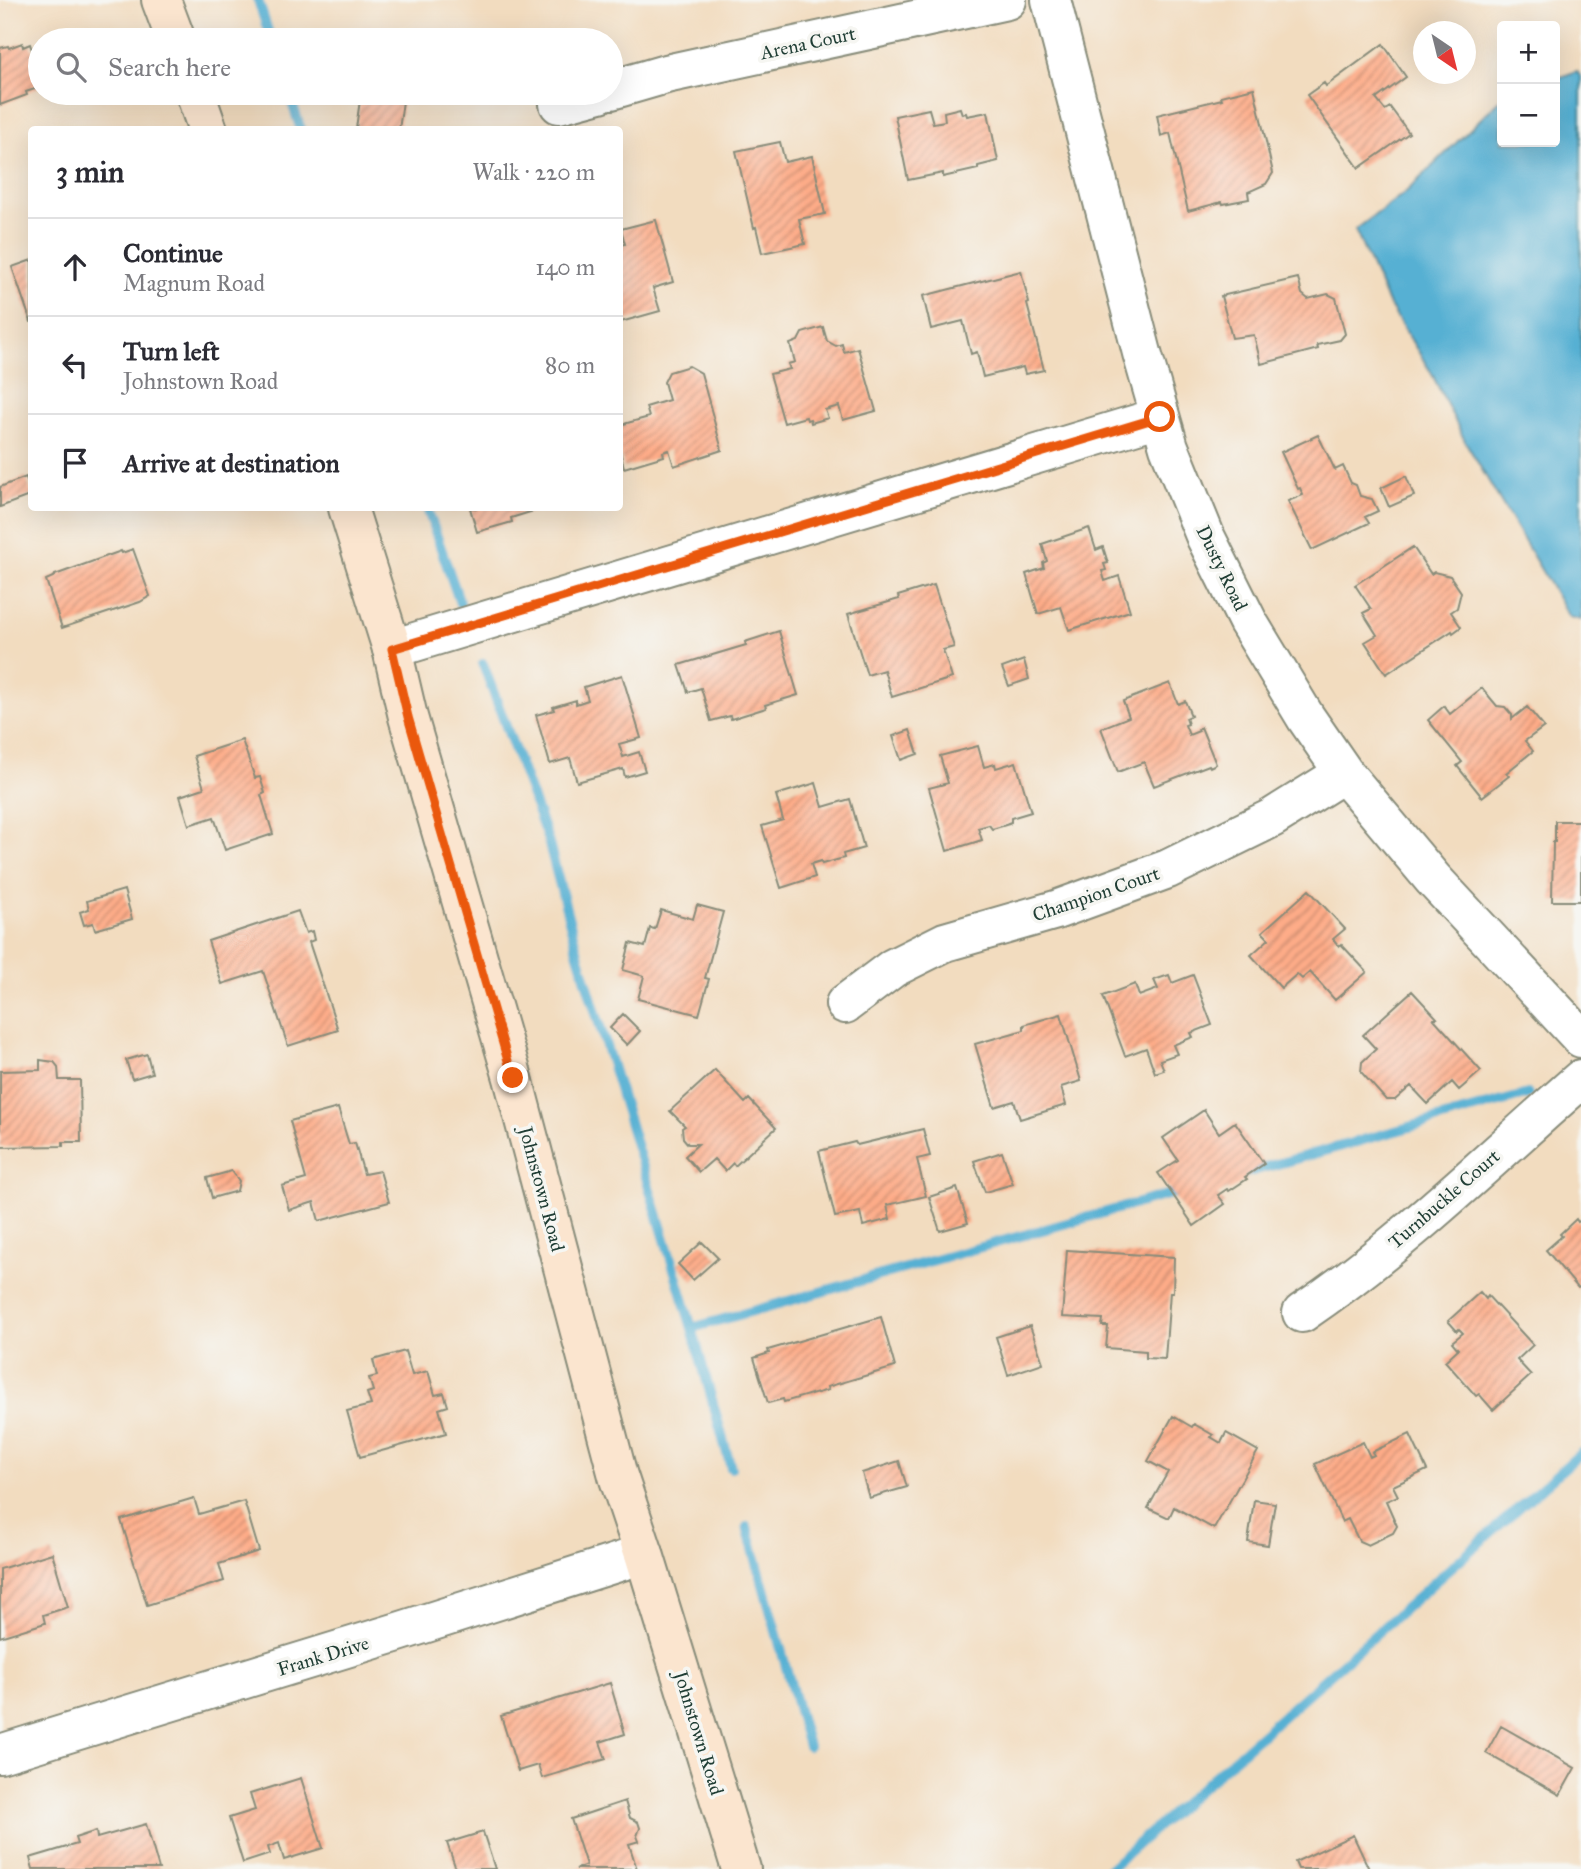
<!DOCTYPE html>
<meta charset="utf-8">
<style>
body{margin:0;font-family:"IM FELL Great Primer",serif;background:#f7f7f7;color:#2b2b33}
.controls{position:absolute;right:21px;top:21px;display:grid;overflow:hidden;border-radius:7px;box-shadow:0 7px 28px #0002}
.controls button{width:63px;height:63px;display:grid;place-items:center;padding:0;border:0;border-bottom:2px solid #e1e1e2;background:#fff;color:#2b2b33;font:35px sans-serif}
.compass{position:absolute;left:1413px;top:21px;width:63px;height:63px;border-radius:50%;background:#fff;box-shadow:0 7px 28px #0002;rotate:145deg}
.stop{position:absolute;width:21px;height:21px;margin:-16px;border:5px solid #ea580c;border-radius:50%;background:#fff}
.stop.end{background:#ea580c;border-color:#fff;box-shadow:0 2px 7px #0008}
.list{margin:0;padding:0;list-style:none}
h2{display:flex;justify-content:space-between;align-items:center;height:91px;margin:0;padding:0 28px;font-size:30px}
h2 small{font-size:23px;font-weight:400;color:#7c7c81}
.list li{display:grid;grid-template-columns:46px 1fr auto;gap:21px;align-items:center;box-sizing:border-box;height:98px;padding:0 28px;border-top:2px solid #e1e1e2}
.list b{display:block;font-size:26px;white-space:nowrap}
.list p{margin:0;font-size:23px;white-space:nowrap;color:#7c7c81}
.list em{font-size:23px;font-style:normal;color:#7c7c81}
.icon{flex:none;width:38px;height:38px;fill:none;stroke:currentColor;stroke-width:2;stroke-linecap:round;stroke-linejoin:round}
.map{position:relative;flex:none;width:1581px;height:1869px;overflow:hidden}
.search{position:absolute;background:#fff;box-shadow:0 7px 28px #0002;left:28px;top:28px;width:595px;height:77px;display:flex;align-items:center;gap:18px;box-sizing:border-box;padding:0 24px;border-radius:38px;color:#7c7c81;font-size:26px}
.panel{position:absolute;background:#fff;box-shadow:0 7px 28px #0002;left:28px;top:126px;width:595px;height:385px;border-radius:7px}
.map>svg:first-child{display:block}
.water{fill:#56b0d3;stroke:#3a7684;stroke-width:2}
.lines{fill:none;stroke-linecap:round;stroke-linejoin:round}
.stream{stroke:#56b0d3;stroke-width:10}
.building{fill:url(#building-hatch)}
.minor-casing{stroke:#888c7a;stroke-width:42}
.secondary-casing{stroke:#888c7a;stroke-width:42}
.minor{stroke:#fff;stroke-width:38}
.secondary{stroke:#fbe5cf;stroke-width:38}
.route{stroke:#ea580c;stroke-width:9}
.labels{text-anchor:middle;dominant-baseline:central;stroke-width:7;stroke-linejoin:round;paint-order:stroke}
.street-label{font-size:19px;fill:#1f3d34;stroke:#f6f6f2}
</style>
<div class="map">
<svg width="1581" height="1869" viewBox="0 0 1581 1869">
<defs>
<pattern id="building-hatch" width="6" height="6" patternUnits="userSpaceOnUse" patternTransform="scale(1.75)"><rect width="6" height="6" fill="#feac88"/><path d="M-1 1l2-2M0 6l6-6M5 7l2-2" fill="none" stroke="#cd8d70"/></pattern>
</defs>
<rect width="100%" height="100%" fill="#f6f6f2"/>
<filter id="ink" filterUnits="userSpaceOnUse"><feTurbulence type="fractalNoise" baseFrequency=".0143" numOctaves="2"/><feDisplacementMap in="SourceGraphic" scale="14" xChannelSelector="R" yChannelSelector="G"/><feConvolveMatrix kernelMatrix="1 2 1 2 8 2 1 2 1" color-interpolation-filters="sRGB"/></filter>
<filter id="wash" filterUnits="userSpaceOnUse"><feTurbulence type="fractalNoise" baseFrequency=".00686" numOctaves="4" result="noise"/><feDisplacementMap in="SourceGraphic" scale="28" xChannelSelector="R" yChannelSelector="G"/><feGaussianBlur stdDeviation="1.57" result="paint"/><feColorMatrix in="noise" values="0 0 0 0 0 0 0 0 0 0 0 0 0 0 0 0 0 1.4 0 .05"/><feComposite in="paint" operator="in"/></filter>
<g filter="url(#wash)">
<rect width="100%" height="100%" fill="#f2dcbf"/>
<!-- water -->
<path class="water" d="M1577,71L1581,78V620L1569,617L1465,441L1431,372L1388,303L1355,230L1407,191L1502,98V142H1555V79Z"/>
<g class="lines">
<!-- stream -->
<path class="stream" d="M258,0L271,40
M289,93L301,130
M427,508L460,603
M483,664L548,840L578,954L692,1328L731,1468
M1241,1174L1528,1094
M692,1328L1185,1190
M747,1527L808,1746
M1109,1869L1581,1453"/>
</g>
<g id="blocks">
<!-- building -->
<path class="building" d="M358,30L421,38L420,40H357Z
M22,43L23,47L30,44L40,73V85L37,86L38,88L26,92L27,95L0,105V48L8,46L9,48Z
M1383,44L1406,77L1376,99L1385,110L1390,107L1409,133L1359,168L1307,95L1324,83L1326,86Z
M1254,88L1273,173L1266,184L1248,192L1249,199L1223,204L1222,202L1188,211L1170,133L1161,136L1157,115L1222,99L1221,96Z
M361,93H400V94H404L399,130L356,128Z
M960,108L962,114L966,113L967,116L988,112L998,161L978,166V169L943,177V173L908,180L895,116L929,109L933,123L945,121L944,112Z
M780,142L785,162L812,156L825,214L799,219L805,244L762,253L756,227L754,228L736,151Z
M656,220L673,282L653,288L660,311L621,322L620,245L625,244L621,229Z
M32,260V322H31L12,267Z
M1021,271L1029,303L1027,304L1044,370L1025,374L1023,367L983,377L977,352L971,354L963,321L931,329L923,296Z
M1298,278L1302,294L1308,299L1328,294L1336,298L1345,334L1340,340L1317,345L1318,349L1261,364L1254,335L1232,338L1221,296Z
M823,327L827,341L836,346L842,344L844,352L858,348L876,411L843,420L839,406L825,410L828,418L811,423L810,419L807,420L806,417L784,423L770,374L790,369L788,364L795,362L790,344L798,341L802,333Z
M689,366L701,373L722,450L674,466L669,450L663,452L664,456L624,468L620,451V425L649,417L646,407L669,400L664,382L669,372Z
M1318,435L1335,470L1343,466L1351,483L1356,485L1360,496L1372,499L1378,511L1365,517L1369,523L1312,550L1288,501L1303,495L1300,488L1298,489L1281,452Z
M1406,476L1414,496L1389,507L1381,488Z
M26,477L32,495L0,507V487Z
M470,508H543L511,518L512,522L477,532Z
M1089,528L1096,550L1103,547L1108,563L1104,564L1106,570L1102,571L1105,581L1119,576L1130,611L1069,630L1061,607L1038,614L1026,574L1044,568L1043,563L1047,561L1042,544Z
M1413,547L1431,574L1434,572L1450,576L1461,592L1457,608L1451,612L1461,627L1453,633L1452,631L1386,674L1365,642L1377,635L1363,613L1371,609L1355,585Z
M133,549L150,596L140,602L62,628L46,580L55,576V575L121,551L122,553Z
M934,585L954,647L943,650L952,678L892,697L884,670L867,675L848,614L899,599L898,596Z
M779,631L798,695L765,705L766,708L731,719L730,716L711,721L701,688L688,692L679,665L746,645L745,642Z
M1024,660L1029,679L1009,686L1002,668Z
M622,675L641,738L619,744L623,757L639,752L645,771L625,777L623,769L577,782L570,758L550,764L536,715L554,710L553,707L576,700V704L588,700L584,687Z
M1170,683L1178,704L1185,701L1191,716L1186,718L1188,724L1185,725L1189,735L1199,731L1198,729L1201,727L1216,764L1210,767L1209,765L1154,786L1144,762L1118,772L1101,728L1129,717L1123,701Z
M1482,688L1497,706L1505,707L1512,715V719L1527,707L1544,727L1525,741L1533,751L1506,773L1509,776L1482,797L1457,766L1462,762L1428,720L1444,706L1450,714Z
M910,730L918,754L901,760L893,736Z
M242,740L255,778L260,777L265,793L261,795L273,834L225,850L214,817L189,825L180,796L204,788L194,756Z
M978,746L984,767L995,764L996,768L1016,762L1031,812L1011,818V822L1008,823L1009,824L992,829L989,825L978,828L982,840L947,851L929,788L948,783L940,756Z
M816,783L823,807L850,799L864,848L843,854L844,858L822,864L821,861L811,864L815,877L781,888L762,826L783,820L776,795Z
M1555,821H1581V901H1552L1553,842H1555Z
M124,890L132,919L95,930L93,923L84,925L80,912L89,909L87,901Z
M1309,890L1345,929L1333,939L1339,946L1341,944L1367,972L1335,1000L1310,972L1302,979L1297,974L1281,988L1251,955L1269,939L1262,932Z
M697,905L723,912L705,978L709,979L699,1015L638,999L644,976L623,970L630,943L645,947L650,928L655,929L661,910L693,919Z
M298,911L306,933L312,931L314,940L309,942L338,1030L288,1046L263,971L222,984L208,941Z
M1169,975L1172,983L1193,975L1212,1025L1191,1033L1193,1037L1173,1045L1177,1054L1160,1060L1164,1070L1155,1073L1146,1048L1125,1056L1103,996L1135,984L1139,996L1158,989L1154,980Z
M1412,991L1437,1018L1434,1019L1481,1071L1459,1090L1452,1082L1428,1104L1411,1086L1395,1100H1386L1361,1072L1362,1062L1376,1049L1363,1035Z
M623,1014L640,1031L627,1045L610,1028Z
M1061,1014L1081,1081L1061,1087L1066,1105L1020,1119L1014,1101L994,1107L975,1044L1024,1030V1025Z
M147,1054L152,1073L132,1079L126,1060Z
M40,1060L54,1062L58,1067L59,1080H80L81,1142H63V1146L0,1147V1071L40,1070Z
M715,1070L745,1103L749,1099L776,1128L735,1166L733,1163L725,1171L714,1159L699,1172L685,1156L698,1144H688L683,1138L682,1128L685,1126L670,1111Z
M338,1108L349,1144L355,1143L364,1174L380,1171L389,1202L319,1221L314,1202L289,1210L282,1186L306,1179L290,1121Z
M1204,1110L1219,1133L1235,1122L1264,1164L1245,1177L1247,1179L1229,1191L1227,1189L1218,1195L1225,1204L1194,1226L1158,1173L1178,1160L1163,1138Z
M923,1129L930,1156L917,1159L926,1196L887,1205L890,1219L863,1226L860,1212L835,1217L819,1151L855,1142L857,1145Z
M1002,1152L1013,1184L985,1192L974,1161Z
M232,1171L239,1181L237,1191L212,1198L207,1178Z
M957,1188L968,1223L940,1231L929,1197Z
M1576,1219L1578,1222L1581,1220V1286L1578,1288L1546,1250L1562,1236L1560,1234Z
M702,1242L718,1258L693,1280L678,1264Z
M1067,1250L1174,1257L1173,1292H1170L1165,1359L1146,1358V1351L1106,1348L1108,1326H1102L1103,1319L1062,1317Z
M1480,1292L1486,1299L1488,1296L1533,1345L1517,1360L1531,1375L1493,1410L1479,1394L1476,1396L1445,1361L1458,1349L1452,1342L1463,1333L1459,1329L1457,1331L1448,1321Z
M881,1317L895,1367L827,1387L828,1390L811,1395V1394L784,1402L783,1399L768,1403L754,1358L769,1353L768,1350Z
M1030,1326L1043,1363L1008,1375L996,1337Z
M405,1351L412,1375L428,1371L435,1395L444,1393L448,1406L439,1409L446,1433L360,1457L347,1411L371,1405L367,1393L373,1391L369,1378L377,1376L373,1360Z
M1173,1416L1192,1427L1194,1424L1213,1435L1211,1437L1221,1443L1226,1433L1258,1451L1214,1529L1174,1507L1169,1518L1148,1508L1168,1472L1148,1461Z
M1410,1434L1427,1470L1393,1486L1398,1496L1386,1501L1397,1526L1393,1533L1368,1545L1359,1541L1348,1519L1342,1522L1315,1464L1363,1442L1370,1457L1374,1455L1372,1452Z
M899,1461L907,1487L869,1498L862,1473Z
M194,1498L199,1514L244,1501L259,1551L219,1564L224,1581L147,1605L121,1520Z
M1254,1500L1275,1503L1268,1545L1248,1542Z
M52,1553L68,1607L43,1615L45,1623L0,1637V1569Z
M610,1683L625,1734L600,1742L606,1759L542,1778L538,1765L518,1771L501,1716Z
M1501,1726L1575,1768L1560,1795L1486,1753Z
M301,1778L323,1848L284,1860L279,1843L268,1847L270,1854L243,1863L229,1818L255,1810L250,1794Z
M625,1801L630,1818L638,1822L640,1828L637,1836L639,1841L629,1844L637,1869H576L586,1865L571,1819Z
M146,1824L159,1869H33L30,1858L77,1844L75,1838L96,1831L97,1838Z
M483,1832L495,1869H456L447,1843Z
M1353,1835L1369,1869H1298L1295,1862Z"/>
</g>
</g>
<g filter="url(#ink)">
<use href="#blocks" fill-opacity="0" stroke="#888c7a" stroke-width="2"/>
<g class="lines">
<!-- minor casing -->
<g class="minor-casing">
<path id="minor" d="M1051,0L1142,353L1169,447L1206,538L1248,622L1306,718L1344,773L1433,879L1581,1038
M611,90L666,74L1007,0
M559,104L600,93
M392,649L1160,417
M845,1004L893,968L945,942L1056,910L1168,869L1272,818L1344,773
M1302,1313C1401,1246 1491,1158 1581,1079
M0,1754L395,1633L644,1554"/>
</g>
<!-- secondary casing -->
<g class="secondary-casing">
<path id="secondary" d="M161,0L176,40
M195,93L208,130
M348,508L392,649L408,717L513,1078L618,1476L644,1554L741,1869"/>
</g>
<!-- minor -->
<use href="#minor" class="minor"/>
<!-- secondary -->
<use href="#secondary" class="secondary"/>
</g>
</g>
<g class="lines" filter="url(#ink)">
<!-- route -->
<path class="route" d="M513,1078L408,717L392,649L1160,417"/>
</g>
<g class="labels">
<!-- street labels -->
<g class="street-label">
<text transform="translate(808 43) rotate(-12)">Arena Court</text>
<text transform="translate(1222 568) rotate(64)">Dusty Road</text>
<text transform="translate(1096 894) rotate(-19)">Champion Court</text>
<text transform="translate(542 1189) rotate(75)">Johnstown Road</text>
<text transform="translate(1444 1199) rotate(-41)">Turnbuckle Court</text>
<text transform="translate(323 1656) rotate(-17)">Frank Drive</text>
<text transform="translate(699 1733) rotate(73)">Johnstown Road</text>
</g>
</g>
</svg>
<div class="controls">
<button>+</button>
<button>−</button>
</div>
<svg class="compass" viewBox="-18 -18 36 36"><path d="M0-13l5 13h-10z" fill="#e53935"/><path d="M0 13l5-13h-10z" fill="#7c7c81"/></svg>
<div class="stop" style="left:1160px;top:417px"></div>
<div class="stop end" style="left:513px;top:1078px"></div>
<div class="search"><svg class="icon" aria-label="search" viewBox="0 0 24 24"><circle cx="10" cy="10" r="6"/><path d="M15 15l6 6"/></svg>Search here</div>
<section class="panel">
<h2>3 min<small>Walk · 220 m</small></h2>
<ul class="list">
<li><svg class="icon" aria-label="ahead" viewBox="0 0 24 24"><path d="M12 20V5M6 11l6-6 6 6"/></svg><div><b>Continue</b><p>Magnum Road</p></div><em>140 m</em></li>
<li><svg class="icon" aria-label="left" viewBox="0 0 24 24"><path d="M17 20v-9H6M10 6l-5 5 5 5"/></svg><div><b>Turn left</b><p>Johnstown Road</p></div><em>80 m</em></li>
<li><svg class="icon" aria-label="arrive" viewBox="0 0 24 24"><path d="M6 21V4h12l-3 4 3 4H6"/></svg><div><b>Arrive at destination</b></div></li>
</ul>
</section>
</div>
